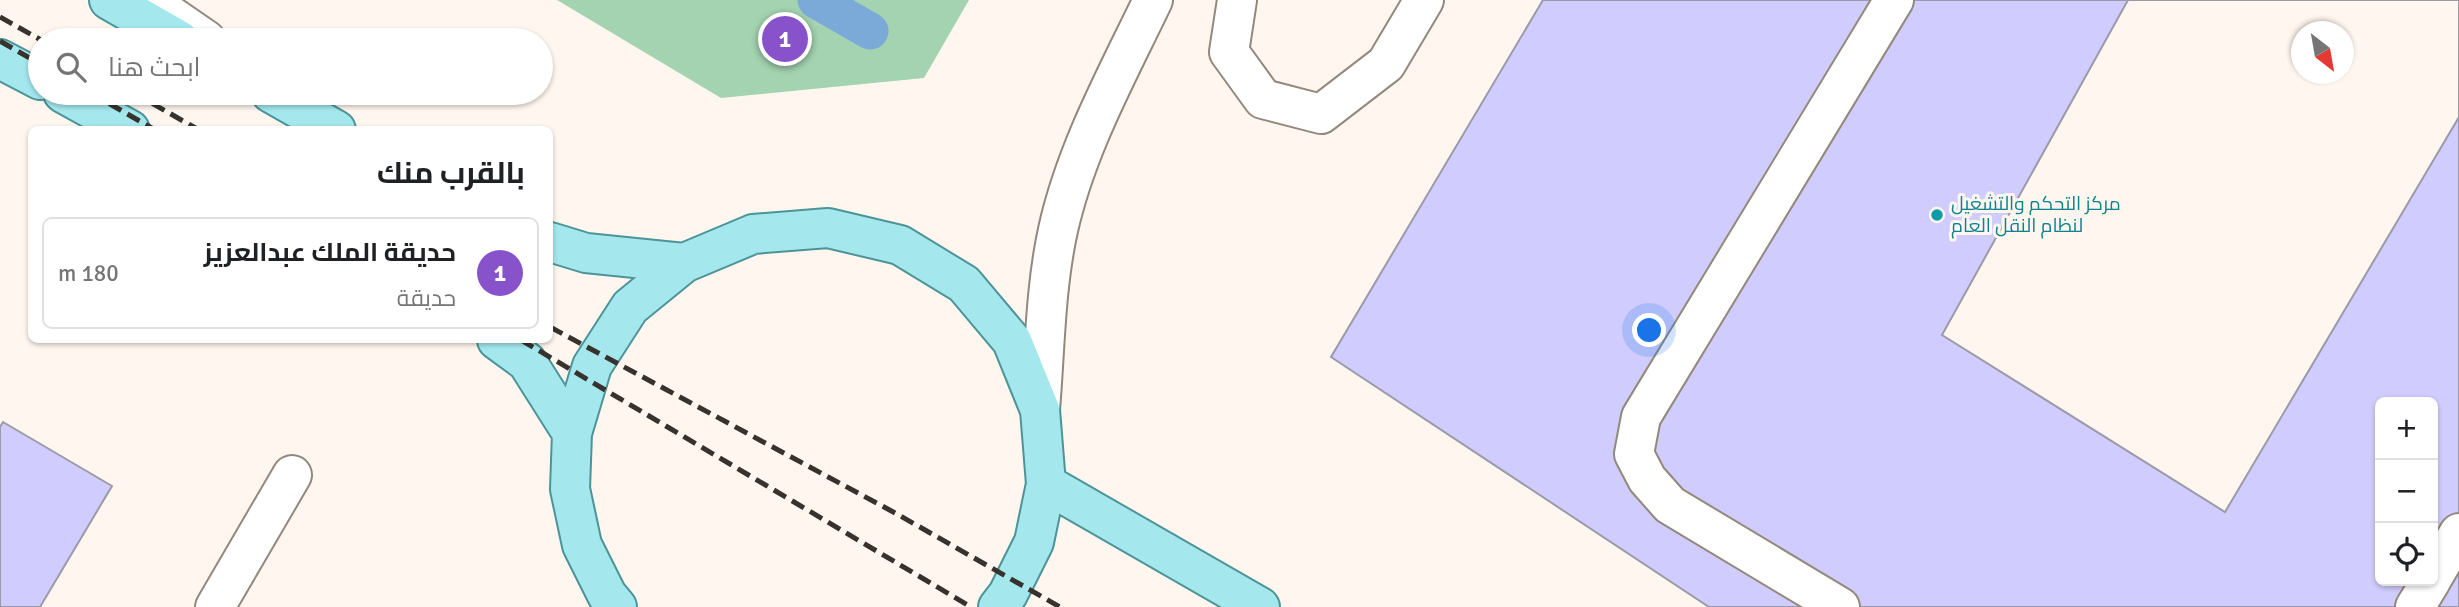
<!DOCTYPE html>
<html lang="ar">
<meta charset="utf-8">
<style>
body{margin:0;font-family:Signika,Cairo,sans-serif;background:#f2f2f2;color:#202124;direction:rtl}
.controls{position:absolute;right:21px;bottom:21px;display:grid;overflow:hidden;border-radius:10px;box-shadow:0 2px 5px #0004}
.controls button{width:63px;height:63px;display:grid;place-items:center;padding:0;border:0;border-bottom:2px solid #e0e0e0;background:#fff;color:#202124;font:35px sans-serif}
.compass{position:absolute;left:2291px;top:21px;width:63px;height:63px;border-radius:50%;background:#fff;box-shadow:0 2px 5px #0004;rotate:149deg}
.you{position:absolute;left:1650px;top:331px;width:24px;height:24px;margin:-18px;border:5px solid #fff;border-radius:50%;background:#1a73e8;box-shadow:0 0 0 10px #1a73e833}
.badge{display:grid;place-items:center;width:46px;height:46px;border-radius:50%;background:#8752ca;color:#fff;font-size:23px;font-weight:700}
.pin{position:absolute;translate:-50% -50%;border:4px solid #fff;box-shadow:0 2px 7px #0006}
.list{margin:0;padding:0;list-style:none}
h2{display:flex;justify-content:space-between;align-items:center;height:91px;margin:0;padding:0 28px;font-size:30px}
h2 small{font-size:23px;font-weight:400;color:#757577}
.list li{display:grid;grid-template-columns:46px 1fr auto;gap:21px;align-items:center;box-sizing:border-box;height:112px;margin:0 14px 14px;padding:0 14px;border:2px solid #e0e0e0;border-radius:10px}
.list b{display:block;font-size:26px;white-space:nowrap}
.list p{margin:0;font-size:23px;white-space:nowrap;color:#757577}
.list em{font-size:23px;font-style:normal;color:#757577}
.icon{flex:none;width:38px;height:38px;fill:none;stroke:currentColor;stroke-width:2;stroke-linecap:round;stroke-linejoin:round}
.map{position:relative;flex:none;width:2459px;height:607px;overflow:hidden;direction:ltr}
.search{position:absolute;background:#fff;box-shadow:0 2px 5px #0004;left:28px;top:28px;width:525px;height:77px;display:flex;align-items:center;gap:18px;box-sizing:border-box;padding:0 24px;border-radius:38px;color:#757577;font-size:26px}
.panel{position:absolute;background:#fff;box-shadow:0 2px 5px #0004;left:28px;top:126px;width:525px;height:217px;border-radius:10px;direction:rtl}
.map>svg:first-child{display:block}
.green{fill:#a3d3b0}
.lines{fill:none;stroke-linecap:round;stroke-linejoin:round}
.canal{stroke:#7ba9d8;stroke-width:37}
.building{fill:#d0cdfe;stroke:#9b9aa9;stroke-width:2;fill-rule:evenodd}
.minor-casing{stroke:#93887c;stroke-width:42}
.major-casing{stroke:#4c9498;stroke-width:42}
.minor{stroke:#fff;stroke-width:38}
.major{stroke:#a4e8ee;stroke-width:38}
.rail{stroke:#37322d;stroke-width:5;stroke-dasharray:14 7;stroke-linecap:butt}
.culture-dot{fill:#0f9aa8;stroke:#fff7ef;stroke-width:2.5}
.labels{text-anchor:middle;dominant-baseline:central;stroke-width:6;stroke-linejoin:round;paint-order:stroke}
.culture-label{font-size:19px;fill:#0d838f;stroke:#fff7ef;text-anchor:start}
</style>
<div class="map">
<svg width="2459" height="607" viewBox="0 0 2459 607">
<rect width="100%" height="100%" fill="#fff7ef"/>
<!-- green -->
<path class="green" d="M557,0H969L924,78L721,98Z"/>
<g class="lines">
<!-- canal -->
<path class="canal" d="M816,0L870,31"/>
</g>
<!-- building -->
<path class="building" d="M1543,0H2459V607H1709L1331,357ZM2302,32H2344V74H2302ZM2380,402H2433V581H2380Z
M2128,0H2459V117L2225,512L1942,335ZM2302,32H2344V74H2302Z
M3,422L112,486L40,607H0V427Z"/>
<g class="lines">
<!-- minor casing -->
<g class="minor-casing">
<path id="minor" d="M148,0L206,40
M1237,0L1229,52L1263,99L1321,114L1386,64L1424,0
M1040,410C1045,351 1045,289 1058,230C1076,149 1117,75 1153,0
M2433,577L2459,533
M215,607L292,475
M1840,607L1670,505L1647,479L1634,454L1641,417L1894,0
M2415,607L2431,581"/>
</g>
<!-- major casing -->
<g class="major-casing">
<path id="major" d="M109,0L179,40
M0,59L40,80
M63,93L130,130
M271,93L336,130
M550,242L586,253L684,263
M497,340L527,362L572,433
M1046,484L1260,607
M617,607L607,595L582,545L570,489L572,433L592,366L630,307L684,263L753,234L828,228L900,245L964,284L1012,341L1040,410L1046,484L1034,542L1008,594L998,607"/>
</g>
<!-- minor -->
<use href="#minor" class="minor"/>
<!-- major -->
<use href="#major" class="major"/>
<!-- rail -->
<path class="rail" d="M0,17L41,40
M0,41L40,64
M91,93L155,130
M134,93L199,130
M550,327L897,514L1060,607
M521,340L971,607"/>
</g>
<!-- markers -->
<circle class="culture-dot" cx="1937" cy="215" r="7"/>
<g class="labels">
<!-- culture labels -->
<g class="culture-label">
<text x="1951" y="204">مركز التحكم والتشغيل<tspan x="1951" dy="22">لنظام النقل العام</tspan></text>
</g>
</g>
</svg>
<div class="controls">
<button>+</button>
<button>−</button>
<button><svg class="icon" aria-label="locate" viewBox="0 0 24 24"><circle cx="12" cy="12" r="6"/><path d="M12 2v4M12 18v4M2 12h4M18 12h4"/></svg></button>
</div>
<svg class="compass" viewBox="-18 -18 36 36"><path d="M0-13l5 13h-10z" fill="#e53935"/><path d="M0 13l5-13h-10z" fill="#757577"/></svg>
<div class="you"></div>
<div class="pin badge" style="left:785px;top:39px">1</div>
<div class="search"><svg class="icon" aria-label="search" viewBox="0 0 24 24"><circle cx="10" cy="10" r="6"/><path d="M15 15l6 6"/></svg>ابحث هنا</div>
<section class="panel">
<h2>بالقرب منك<small></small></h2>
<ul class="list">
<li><span class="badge">1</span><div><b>حديقة الملك عبدالعزيز</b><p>حديقة</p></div><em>180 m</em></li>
</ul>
</section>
</div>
